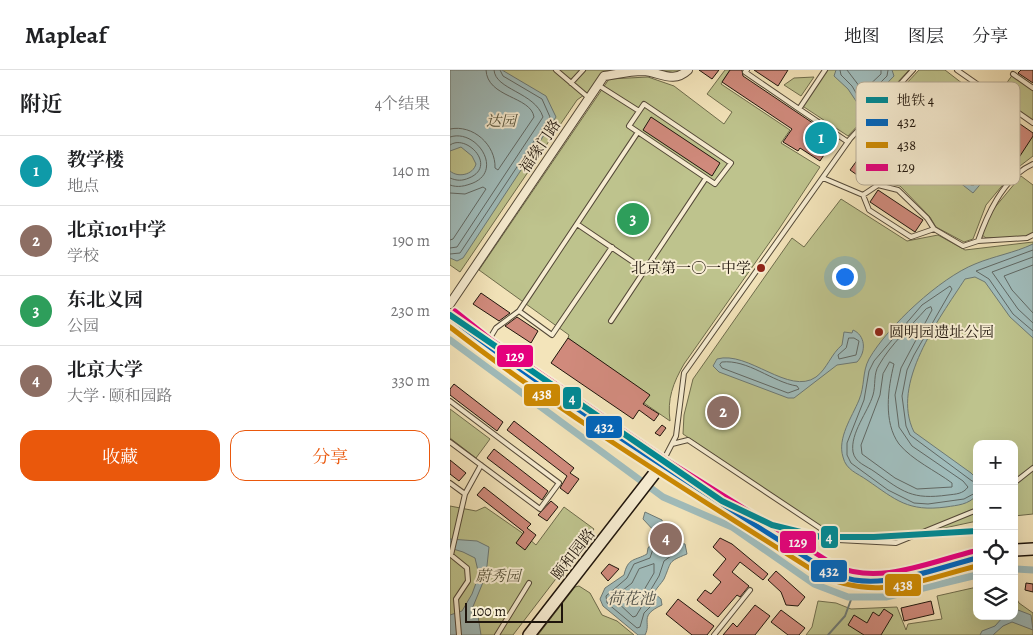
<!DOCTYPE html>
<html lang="zh">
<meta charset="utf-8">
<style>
body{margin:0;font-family:Alegreya,"Noto Serif SC",serif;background:#f2f2f2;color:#202124}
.controls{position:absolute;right:15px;bottom:15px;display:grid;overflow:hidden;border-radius:10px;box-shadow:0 5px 20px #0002}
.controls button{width:45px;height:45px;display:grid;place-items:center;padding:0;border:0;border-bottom:1px solid #e0e0e0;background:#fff;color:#202124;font:25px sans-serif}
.scale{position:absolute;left:15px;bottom:12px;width:98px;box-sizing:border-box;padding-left:5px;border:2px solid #1f150c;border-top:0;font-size:14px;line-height:18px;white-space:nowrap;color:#1f150c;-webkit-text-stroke:4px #f7edd2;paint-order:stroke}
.you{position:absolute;left:394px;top:206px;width:18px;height:18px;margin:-12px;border:4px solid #fff;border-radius:50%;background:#1a73e8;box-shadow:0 0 0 8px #1a73e833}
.badge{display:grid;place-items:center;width:32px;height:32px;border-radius:50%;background:#ea580c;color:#fff;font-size:16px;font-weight:700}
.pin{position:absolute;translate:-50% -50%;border:2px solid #fff;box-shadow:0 1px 5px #0006}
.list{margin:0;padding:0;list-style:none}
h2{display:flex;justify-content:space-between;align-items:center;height:65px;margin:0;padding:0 20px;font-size:21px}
h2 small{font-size:16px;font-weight:400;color:#757577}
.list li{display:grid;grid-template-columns:32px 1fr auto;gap:15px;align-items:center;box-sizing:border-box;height:70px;padding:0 20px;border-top:1px solid #e0e0e0}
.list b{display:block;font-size:19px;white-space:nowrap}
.list p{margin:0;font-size:16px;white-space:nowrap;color:#757577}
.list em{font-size:16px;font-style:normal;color:#757577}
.actions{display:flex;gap:10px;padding:15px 20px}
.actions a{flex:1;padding:11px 0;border:1px solid #ea580c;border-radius:15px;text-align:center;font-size:18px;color:#ea580c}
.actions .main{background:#ea580c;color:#fff}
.icon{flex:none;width:28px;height:28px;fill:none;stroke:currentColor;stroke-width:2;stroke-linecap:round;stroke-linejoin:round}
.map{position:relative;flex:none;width:583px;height:565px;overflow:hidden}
header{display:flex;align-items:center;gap:30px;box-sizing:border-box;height:70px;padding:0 25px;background:#fff;border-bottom:1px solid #e0e0e0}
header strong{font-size:24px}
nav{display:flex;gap:28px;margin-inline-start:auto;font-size:18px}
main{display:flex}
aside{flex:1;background:#fff}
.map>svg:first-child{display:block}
.green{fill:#bec38d;stroke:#6e6c4c}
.water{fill:#a0bcbb;stroke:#6c7975}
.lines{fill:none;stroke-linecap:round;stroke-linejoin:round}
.shore{stroke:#606864;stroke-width:1}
.stream{stroke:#6c7975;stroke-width:2}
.canal{stroke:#a0bcbb;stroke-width:7}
.building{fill:#d08a7c;stroke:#1f150c}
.lane-casing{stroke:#544938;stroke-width:6}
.street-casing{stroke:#544938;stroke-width:10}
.secondary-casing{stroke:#1f150c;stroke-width:14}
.lane{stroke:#f7edd2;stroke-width:4}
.street{stroke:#f7edd2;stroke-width:8}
.secondary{stroke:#f7edd2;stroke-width:11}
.bus-1-casing{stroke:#f7edd2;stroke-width:9}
.bus-2-casing{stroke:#f7edd2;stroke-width:9}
.bus-3-casing{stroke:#f7edd2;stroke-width:9}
.bus-1{stroke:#0065bd;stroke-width:5}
.bus-2{stroke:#cc8902;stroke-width:5}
.bus-3{stroke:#e5007d;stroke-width:5}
.metro-1-casing{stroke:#f7edd2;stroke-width:10}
.metro-1{stroke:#008994;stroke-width:6}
.poi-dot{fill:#8f2418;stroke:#f7edd2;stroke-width:2}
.labels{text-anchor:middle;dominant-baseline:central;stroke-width:4;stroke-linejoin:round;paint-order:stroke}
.park-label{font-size:15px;font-style:italic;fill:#575239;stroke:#f7edd2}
.street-label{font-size:15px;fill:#1f150c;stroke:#f7edd2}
.poi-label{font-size:15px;fill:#1f150c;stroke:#f7edd2;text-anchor:end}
.water-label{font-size:16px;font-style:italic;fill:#4c4f49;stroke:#f7edd2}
.key{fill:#f7edd2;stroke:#b6ac97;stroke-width:1}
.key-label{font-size:14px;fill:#1f150c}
.line-badge{stroke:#f7edd2;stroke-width:2}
.badge-label{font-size:14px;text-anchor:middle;font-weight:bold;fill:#fff}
</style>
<header>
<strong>Mapleaf</strong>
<nav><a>地图</a><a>图层</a><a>分享</a></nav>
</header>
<main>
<aside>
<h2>附近<small>4个结果</small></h2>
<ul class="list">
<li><span class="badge" style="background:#0f9aa8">1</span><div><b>教学楼</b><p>地点</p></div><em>140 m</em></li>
<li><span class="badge" style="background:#8d6e63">2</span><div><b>北京101中学</b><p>学校</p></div><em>190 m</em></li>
<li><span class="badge" style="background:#2e9e5b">3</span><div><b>东北义园</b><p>公园</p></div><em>230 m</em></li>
<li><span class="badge" style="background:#8d6e63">4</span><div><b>北京大学</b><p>大学 · 颐和园路</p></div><em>330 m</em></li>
</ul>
<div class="actions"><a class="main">收藏</a><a>分享</a></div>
</aside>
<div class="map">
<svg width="583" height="565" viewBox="0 0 583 565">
<rect width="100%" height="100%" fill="#f3e4ba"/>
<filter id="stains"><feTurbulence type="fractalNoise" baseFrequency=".004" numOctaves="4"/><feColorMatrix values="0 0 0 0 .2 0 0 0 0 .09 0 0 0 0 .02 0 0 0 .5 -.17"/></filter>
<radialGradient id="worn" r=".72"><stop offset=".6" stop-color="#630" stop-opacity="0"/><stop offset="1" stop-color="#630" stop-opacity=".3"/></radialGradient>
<!-- green -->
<path class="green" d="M0,0H238L231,6L194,1L154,6L148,15L127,30L10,202L0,195Z
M275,0H280L271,14L340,60L331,73L370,97L329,159L234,294C223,313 217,329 220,351L194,333L118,268L119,265L29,200L159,9L198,7L224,16L274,54L282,42L257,24Z
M375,0H459L398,66L351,35Z
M469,0H495L517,17L507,32L557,67L554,72L560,76L557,81L567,88L583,66V86L566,99L536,135L523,169L514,172L486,157L480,147L450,116L426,111L414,101L429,81L419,74C426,42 448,23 469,0Z
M563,4L583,18V53L546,28Z
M364,7L351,26L334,15L344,8Z
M571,106L583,115V163L576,167L536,168L532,165L541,142Z
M391,129L457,171L488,165L515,180L583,172V444L564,446V374H527V451L443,469H412L378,461L233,364L234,345L243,309L342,168L354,177Z
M0,339L40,369L26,388L0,368Z
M0,436L26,441L35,437L71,462L86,475L114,437L144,459L63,565H0Z
M129,516L140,523L152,545L167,551L184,565H88L125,517Z
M527,517V546H564V524L569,533L583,543V565H356L362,557L368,531L386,533L401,539L447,537L456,560L458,554L492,549L487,526Z"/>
<!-- water -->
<path class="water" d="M0,0H52L96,26L106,47L13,188L7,191L0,188V101C8,108 23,105 26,94L22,86L11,77L0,81Z
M386,0H442L444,6L416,35L408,34L398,19L384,6Z
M463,33C475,43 482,55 499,57L514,42L539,61L537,66L541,69L546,67L552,70L555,85L523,123L509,112L504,102L499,105L472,86L466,77L443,68L432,56L431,51L456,34Z
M583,174V268L560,247L535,212L525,207L515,209C489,249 440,314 464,362L521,403L527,409V425C518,435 508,435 496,437C458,442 446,430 417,410C407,403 396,400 393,387C387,368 402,347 409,330C415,316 412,302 419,289C438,256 490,208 525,194C544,186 564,183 583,174Z
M403,260C415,265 417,281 407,292L387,295L344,328H338L269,302L263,296L267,289C298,280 339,326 366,307C377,299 381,284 392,275L394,262L402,263Z
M195,442L212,450C215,465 220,472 235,474L237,484C217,492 222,491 214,509C211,514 207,517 204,523L211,529L212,535C188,546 202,552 195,565H188L153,536L150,529L155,518L174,505C178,487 185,491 197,484L198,478L206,468V463L193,449Z
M0,469L27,471L39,477L36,505L22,539L28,546L31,565H0V545L12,541L22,524L29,505L25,488L13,482L0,478Z
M568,540L581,545L583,560L562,552L553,556L543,565H530L532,561L545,556L553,547L564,546V541Z"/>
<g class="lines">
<!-- shore -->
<path class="shore" d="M390,0L391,5L402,16L409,28L413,30L437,6L438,0
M397,0L413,21L431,4V0
M461,38C474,48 482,65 501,61L515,49L532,62L537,73L547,74L549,84L524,115H521L514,110L508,99H498L476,83L469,73L447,64L438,55L439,52Z
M460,46C472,54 485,76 504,67C509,65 510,59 515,58L526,65L533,77L541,80V83L520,106L511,93L499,92L480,78L473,68L450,58L448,53Z
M0,59C23,54 46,75 45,98L48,100L84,47C81,26 37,28 36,0
M0,67C26,58 54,100 23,113C15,116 8,118 0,115
M516,68L529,84L523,94L513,86L501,84L496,79L498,76L507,74Z
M0,75C16,63 48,96 19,108C12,111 7,111 0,108
M0,123L15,124L33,117L36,119L3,169L0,170
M0,178L7,177L93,47C85,22 45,20 44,0
M583,180L526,201L539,209L563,244L583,261
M0,184L10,183L100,47L92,29L53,6L50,0
M583,187L542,202L568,239L583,253
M583,195L554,206L562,220L583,243
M481,237L482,240L451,298L445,325L449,357L462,376L513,411L518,417C513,424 506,424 498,425C462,430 453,422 425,402C417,396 405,393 403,382C400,363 418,342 423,325C426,315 423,304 429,295C441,274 460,257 476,239Z
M399,268H404L409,271L406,285L389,289L388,285L396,278Z
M272,292C298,289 322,312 347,316L349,319L338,323L272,298L270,295Z
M440,292L444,294C438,318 433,352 449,374C462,390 486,401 502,413V417L467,419L445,408L412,384L411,375L430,325L433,304Z
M527,412L522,411L460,365L456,356L452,326L457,300L464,285L502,219L500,216L472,235L424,291L419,301L414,330L397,373V385L401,393L438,420L464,433L478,434L514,429L527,422
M213,469L228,481L214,491L209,506L200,521L204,533L194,543L190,557L187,558L157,533L156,526L177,508L184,494L200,488L203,479Z
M204,494V503L194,520L195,531L186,546L183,547L163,528L182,513L189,499Z"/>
<!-- stream -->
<path class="stream" d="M378,565L395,546L402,527"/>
<!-- canal -->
<path class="canal" d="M0,270L213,427L282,457L364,514L398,527H436L527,505
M564,499L583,500"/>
</g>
<!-- building -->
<path class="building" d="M249,0H269L262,9Z
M280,0H292L293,6L385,68L370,91L350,78L348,81L333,72L342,59L272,12Z
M304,0H338L328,16Z
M571,0H583V13L568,3Z
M517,17L583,63V66L568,89L557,81L560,76L554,72L557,67L507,32Z
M201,47L270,93L262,106L193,60Z
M419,74L449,94L443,103L423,89L410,107L400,100Z
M428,120L473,150L465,162L420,132Z
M31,223L60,243L49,251L23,234Z
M67,247L88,261L81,273L55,256Z
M118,268L200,325L193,334L209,344L204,351L189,340L183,349L101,293Z
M4,314L53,352L47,361L0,325V319Z
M64,351L124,398L120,403L129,409L118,424L110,418L117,406L57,360Z
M212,355L216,358L210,366L205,363Z
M44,379L98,421L92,430L37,388Z
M0,390L16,403L9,411L0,404Z
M34,417L81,454L77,458L86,465L75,480L66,473L74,462L27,425Z
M101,431L108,437L97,451L88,445Z
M270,468L282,474L318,504L313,510L290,492L282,502L299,516L290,527L287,525L268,547L247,530L255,520L261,524L271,512L263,505L276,489L263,477Z
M159,494L169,499L158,511L151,503Z
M326,501L355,527L348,536L336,535L331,522L318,510Z
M576,513L583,514V522L575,520Z
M228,529L264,556L257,565H242L216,544Z
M481,531L484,544L454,551L451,538Z
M305,535L320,546L305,565H273L283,553L287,557Z
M434,539L443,545L431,565H414L398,555L404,545L417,553L423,542L429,546Z
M331,540L355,558L349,565H338L321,552Z"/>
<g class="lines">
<!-- lane casing -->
<g class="lane-casing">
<path id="lane" d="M106,0L139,28
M297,0L295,2L349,39
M375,0L349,39L398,72
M507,0L583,53
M563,4L583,18
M121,13L133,0
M148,15L189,41
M194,34L281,93L265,114L179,56Z
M373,108L413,125L428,115L448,120L477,148L484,159L513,176L528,171C538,142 554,107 583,94
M413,125L419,140L461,167L484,159
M127,154L195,200
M528,171L577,168L583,165
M69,241L102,265L162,177
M161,251L256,108
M37,273L46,258L69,241L188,62
M0,331L109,413L90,439L0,372
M222,374L238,370L388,470L446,473L527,440
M212,393L226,366L234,303L400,69L463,0
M0,413L15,424
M564,413L583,398
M9,565L6,529L18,511L17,498L1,485L15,424L31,395
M47,565L79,513
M264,565L300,520"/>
</g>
<!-- street casing -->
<g class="street-casing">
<path id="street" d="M0,234L154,6C167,4 181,1 193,1C210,2 223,14 238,0"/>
</g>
<!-- secondary casing -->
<g class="secondary-casing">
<path id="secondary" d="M0,247L36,275L211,395L371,497C381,502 392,508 403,510C434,517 495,495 527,488
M564,480L583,479
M79,565L211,395"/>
</g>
<!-- lane -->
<use href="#lane" class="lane"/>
<!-- street -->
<use href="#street" class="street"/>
<!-- secondary -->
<use href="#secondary" class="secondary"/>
<!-- bus-1 casing -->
<g class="bus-1-casing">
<path id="bus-1" d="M0,247C118,338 246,417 371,497C381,502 392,508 404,510C444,516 488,498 527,488"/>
</g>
<!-- bus-2 casing -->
<g class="bus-2-casing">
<path id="bus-2" d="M0,257C116,347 243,424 367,503C425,533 469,510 527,496"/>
</g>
<!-- bus-3 casing -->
<g class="bus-3-casing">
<path id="bus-3" d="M5,241L40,269L215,389L386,496C429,516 482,491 525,481"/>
</g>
<!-- bus-1 -->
<use href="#bus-1" class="bus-1"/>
<!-- bus-2 -->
<use href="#bus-2" class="bus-2"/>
<!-- bus-3 -->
<use href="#bus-3" class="bus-3"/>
<!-- metro-1 casing -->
<g class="metro-1-casing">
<path id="metro-1" d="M0,245L272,431L322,455L371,467H424L527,461"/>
</g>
<!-- metro-1 -->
<use href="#metro-1" class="metro-1"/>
</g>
<!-- markers -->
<g class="poi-dot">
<circle cx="311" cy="198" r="5"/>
<circle cx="429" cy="262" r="5"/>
</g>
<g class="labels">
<!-- park labels -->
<g class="park-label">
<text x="51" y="51">达园</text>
<text x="48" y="506">蔚秀园</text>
</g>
<!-- street labels -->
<g class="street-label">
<text transform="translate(90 76) rotate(-56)">福缘门路</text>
<text transform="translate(123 484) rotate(-52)">颐和园路</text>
</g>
<!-- poi labels -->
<g class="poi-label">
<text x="301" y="198">北京第一〇一中学</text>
<text x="439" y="262" text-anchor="start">圆明园遗址公园</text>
</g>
<!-- water labels -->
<g class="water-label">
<text x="181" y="529">荷花池</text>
</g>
</g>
<!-- legend -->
<rect x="406" y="12" width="164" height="103" rx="8" class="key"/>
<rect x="416" y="27" width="22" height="6" fill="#008994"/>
<rect x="416" y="49" width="22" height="7" fill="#0065bd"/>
<rect x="416" y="72" width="22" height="6" fill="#cc8902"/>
<rect x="416" y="94" width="22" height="7" fill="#e5007d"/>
<g class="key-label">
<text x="447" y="35">地铁 4</text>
<text x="447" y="57">432</text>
<text x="447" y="80">438</text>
<text x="447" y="102">129</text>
</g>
<g class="line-badge">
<rect x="46" y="274" width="38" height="24" rx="5" fill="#e5007d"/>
<rect x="73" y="313" width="38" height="24" rx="5" fill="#cc8902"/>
<rect x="112" y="316" width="20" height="24" rx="5" fill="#008994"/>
<rect x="135" y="345" width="38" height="24" rx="5" fill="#0065bd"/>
<rect x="370" y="455" width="19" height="24" rx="5" fill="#008994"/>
<rect x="329" y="460" width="38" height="24" rx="5" fill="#e5007d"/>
<rect x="360" y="489" width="38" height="24" rx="5" fill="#0065bd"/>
<rect x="434" y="503" width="38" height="24" rx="5" fill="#cc8902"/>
</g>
<g class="badge-label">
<text x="65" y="291">129</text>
<text x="92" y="329">438</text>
<text x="122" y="333">4</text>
<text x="154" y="362">432</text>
<text x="379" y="472">4</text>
<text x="348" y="477">129</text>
<text x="379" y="506">432</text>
<text x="453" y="520">438</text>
</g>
<rect width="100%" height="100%" filter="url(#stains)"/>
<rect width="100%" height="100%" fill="url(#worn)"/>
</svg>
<div class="controls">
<button>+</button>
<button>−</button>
<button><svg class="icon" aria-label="locate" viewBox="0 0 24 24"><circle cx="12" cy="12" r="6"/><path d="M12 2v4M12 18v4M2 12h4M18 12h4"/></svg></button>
<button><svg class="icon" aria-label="layers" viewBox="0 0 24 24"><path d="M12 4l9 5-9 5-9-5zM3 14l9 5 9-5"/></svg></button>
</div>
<div class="scale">100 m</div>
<div class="you"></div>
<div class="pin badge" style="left:371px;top:68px;background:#0f9aa8">1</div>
<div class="pin badge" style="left:273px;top:342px;background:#8d6e63">2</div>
<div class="pin badge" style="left:183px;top:149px;background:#2e9e5b">3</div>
<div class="pin badge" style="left:216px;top:469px;background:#8d6e63">4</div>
</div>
</main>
